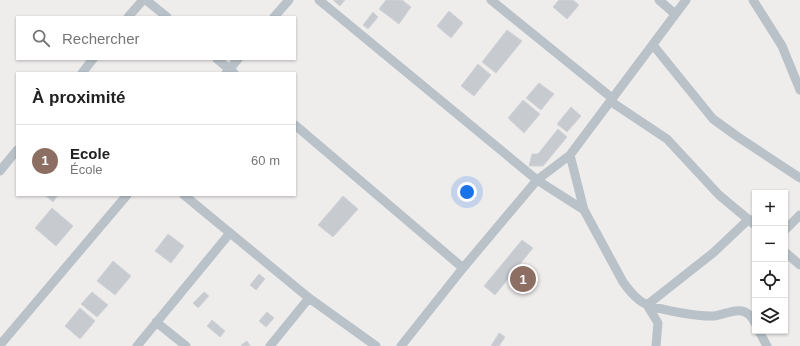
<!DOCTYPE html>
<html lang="fr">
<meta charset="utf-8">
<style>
body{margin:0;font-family:Helvetica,sans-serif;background:#f2f2f2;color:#222}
.controls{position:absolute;right:12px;bottom:12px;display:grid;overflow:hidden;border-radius:0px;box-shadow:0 1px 3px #0004}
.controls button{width:36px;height:36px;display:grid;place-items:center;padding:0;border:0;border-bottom:1px solid #e0e0e0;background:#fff;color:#222;font:20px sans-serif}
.you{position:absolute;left:467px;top:192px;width:14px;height:14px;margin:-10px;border:3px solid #fff;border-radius:50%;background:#1a73e8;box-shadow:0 0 0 6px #1a73e833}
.badge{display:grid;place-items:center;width:26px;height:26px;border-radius:50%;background:#0f766e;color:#fff;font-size:13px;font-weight:700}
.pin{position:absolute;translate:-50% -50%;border:2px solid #fff;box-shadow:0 1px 4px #0006}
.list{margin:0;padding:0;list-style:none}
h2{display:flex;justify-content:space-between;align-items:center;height:52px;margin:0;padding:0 16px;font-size:17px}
h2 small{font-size:13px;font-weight:400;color:#767676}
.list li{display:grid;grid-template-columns:26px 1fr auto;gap:12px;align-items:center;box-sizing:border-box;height:72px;padding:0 16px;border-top:1px solid #e0e0e0}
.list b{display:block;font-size:15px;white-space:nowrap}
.list p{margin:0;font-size:13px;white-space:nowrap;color:#767676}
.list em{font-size:13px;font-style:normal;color:#767676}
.icon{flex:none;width:22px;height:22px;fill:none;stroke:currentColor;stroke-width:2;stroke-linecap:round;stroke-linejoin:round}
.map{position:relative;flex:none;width:800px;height:346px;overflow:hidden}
.search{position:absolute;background:#fff;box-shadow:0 1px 3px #0004;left:16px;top:16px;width:280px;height:44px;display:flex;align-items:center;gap:10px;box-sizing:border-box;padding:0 14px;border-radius:0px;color:#767676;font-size:15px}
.panel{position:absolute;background:#fff;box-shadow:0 1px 3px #0004;left:16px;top:72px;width:280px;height:124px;border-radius:0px}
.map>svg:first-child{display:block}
.building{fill:#c7cacf;stroke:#d0d3d8}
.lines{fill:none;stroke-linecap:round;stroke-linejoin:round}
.street{stroke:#b8c2c8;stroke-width:9}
</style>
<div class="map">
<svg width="800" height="346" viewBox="0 0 800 346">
<rect width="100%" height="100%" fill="#efecec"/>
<!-- building -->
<path class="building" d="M333,0H345L340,6Z
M386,0H402L411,7L399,24L379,9Z
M559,0H573L579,5L567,19L553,7Z
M449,11L463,23L451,38L437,26Z
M373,12L378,17L368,29L363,25Z
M507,30L522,41L496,73L482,62Z
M478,64L491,75L474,96L461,86Z
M539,83L554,94L541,110L526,98Z
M523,100L540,114L524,133L508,118Z
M571,107L581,116L567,132L557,124Z
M558,129L567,137L543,166H529L532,154H538Z
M45,195H58L53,202Z
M343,196L358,209L333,237L318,225Z
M52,208L73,226L56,246L35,228Z
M168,234L184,246L171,263L155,251Z
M522,240L533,248L495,295L484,286Z
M113,261L131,276L115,295L97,281Z
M259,274L265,279L256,290L250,285Z
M92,292L108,305L97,317L81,304Z
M204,292L209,296L198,308L193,303Z
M80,308L95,321L80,339L65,326Z
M267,312L274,318L266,327L259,321Z
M212,320L225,331L220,337L207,326Z
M499,333L505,337L499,346H491Z
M247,341L250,346H242L241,345Z"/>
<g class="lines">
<!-- street -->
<path class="street" d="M146,0L167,17
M319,0L537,180L584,210L623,282C629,290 637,301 648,305C662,310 699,317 714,316C723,315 733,309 742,311C748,312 752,317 755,323
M491,0L612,98
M659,0L675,14
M753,0L782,46L800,90
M128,17L143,0
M274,17L289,0
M653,45L713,119L738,137L800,178
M217,59L234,73
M82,73L93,59
M226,73L238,59
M610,101L667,139L719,195L755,225
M295,125L463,268
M570,155L584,210
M0,171L17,150
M184,195L309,298L376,346
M785,230L800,215
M785,252L800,265
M156,322L186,346
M759,331L767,346
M0,345L127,195
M137,346L230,233
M270,346L309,298
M401,346L463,268L537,180L570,155L686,0
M656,346L658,323L647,305L713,253L749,219"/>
</g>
</svg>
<div class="controls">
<button>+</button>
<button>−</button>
<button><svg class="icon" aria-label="locate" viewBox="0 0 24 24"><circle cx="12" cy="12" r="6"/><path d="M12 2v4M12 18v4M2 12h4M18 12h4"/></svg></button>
<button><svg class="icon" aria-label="layers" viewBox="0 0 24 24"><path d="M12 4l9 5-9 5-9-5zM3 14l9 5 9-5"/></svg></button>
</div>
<div class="you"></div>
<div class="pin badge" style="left:523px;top:279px;background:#8d6e63">1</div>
<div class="search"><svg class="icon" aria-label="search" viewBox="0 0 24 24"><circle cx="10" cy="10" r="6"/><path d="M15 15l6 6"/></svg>Rechercher</div>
<section class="panel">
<h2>À proximité<small></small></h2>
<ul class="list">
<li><span class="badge" style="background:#8d6e63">1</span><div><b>Ecole</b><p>École</p></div><em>60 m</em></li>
</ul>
</section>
</div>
